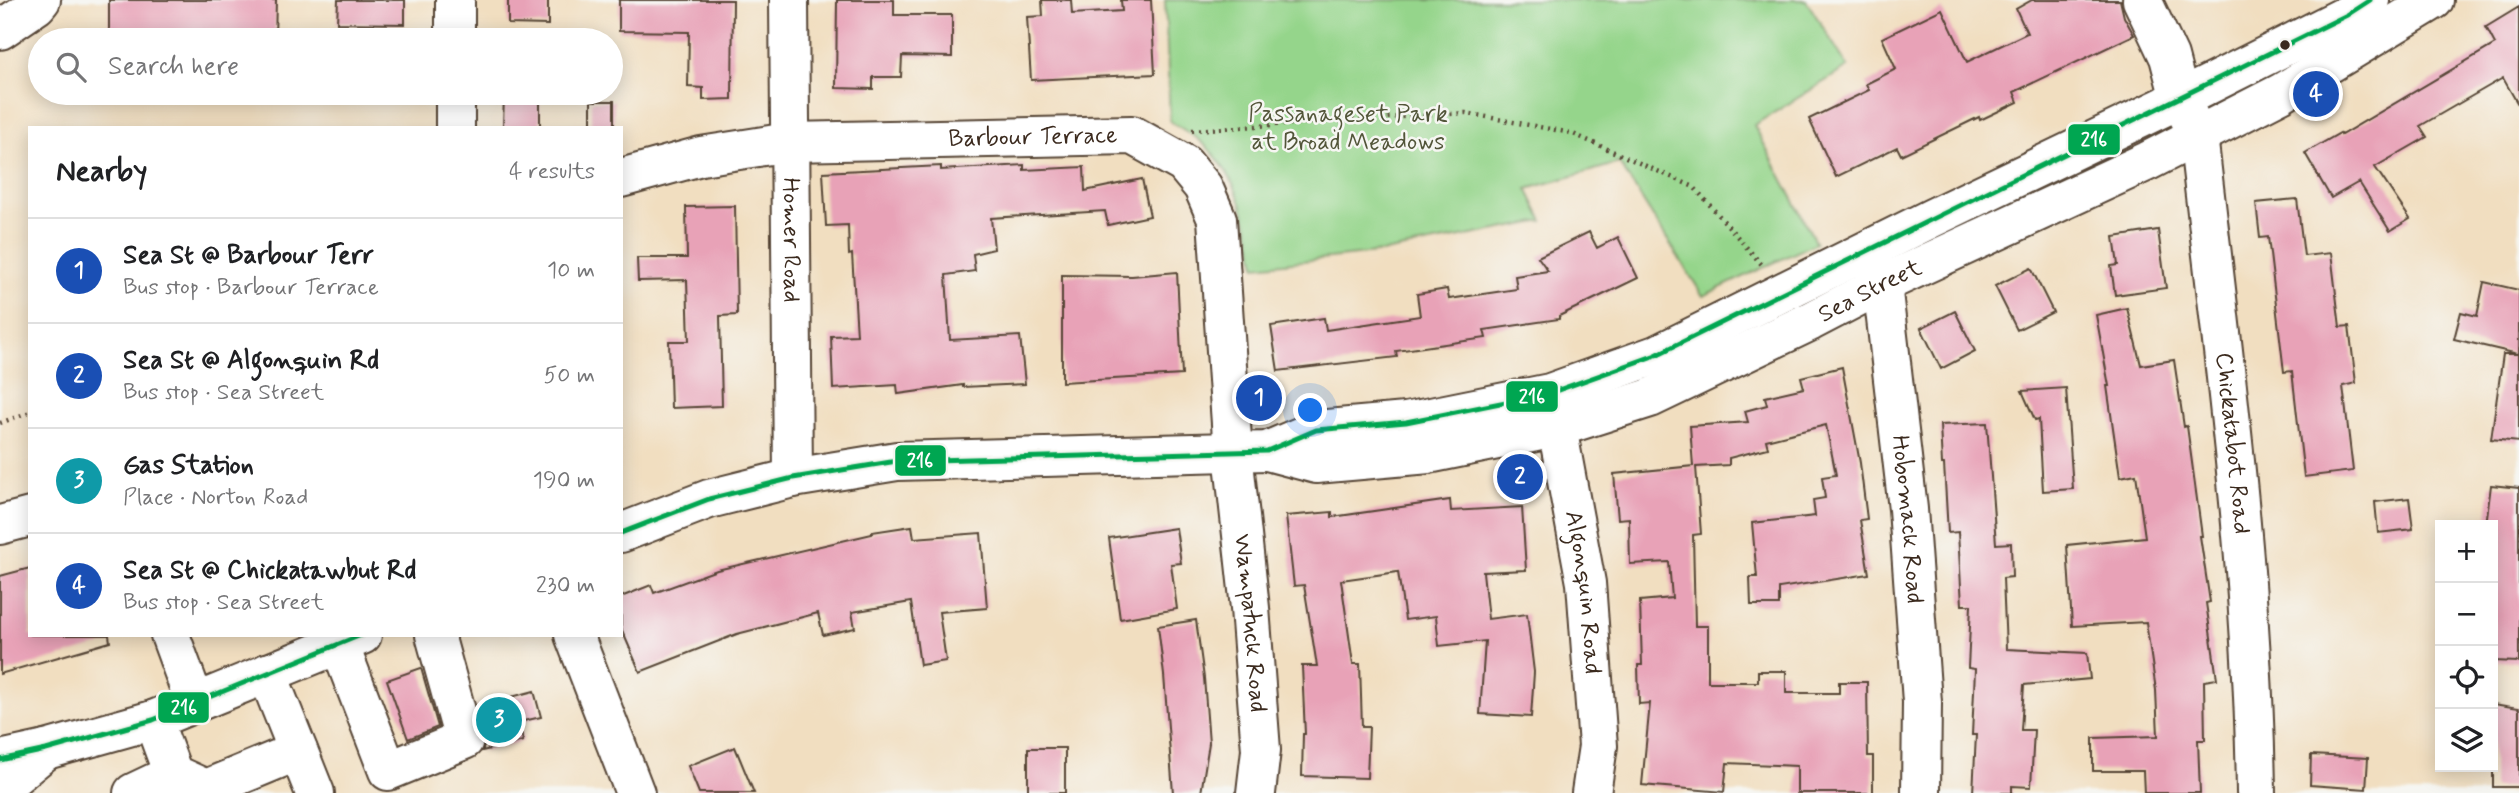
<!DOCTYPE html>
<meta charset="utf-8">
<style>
body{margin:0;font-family:Mynerve,sans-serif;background:#f2f2f2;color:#202124}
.controls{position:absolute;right:21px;bottom:21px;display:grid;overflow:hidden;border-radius:0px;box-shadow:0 4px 18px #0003}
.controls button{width:63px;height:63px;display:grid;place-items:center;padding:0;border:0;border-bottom:2px solid #e0e0e0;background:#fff;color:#202124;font:35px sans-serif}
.you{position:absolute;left:1311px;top:411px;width:24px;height:24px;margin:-18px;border:5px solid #fff;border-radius:50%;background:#1a73e8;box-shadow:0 0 0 10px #1a73e833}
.badge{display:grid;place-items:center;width:46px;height:46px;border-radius:50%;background:#0f766e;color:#fff;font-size:23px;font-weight:700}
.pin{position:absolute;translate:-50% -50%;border:4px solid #fff;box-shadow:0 2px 7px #0006}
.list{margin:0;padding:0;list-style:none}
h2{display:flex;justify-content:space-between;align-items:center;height:91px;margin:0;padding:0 28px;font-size:30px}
h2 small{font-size:23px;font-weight:400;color:#757577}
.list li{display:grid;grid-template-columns:46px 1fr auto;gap:21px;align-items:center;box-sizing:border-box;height:105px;padding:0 28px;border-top:2px solid #e0e0e0}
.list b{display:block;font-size:26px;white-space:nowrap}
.list p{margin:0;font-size:23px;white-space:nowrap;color:#757577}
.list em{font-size:23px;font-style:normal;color:#757577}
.icon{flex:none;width:38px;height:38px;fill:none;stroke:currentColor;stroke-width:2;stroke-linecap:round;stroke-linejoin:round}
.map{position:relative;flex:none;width:2519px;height:793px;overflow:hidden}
.search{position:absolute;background:#fff;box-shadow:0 4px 18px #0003;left:28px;top:28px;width:595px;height:77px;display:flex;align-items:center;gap:18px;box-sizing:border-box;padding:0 24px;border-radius:38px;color:#757577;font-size:26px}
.panel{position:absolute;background:#fff;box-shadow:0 4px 18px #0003;left:28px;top:126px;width:595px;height:511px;border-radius:0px}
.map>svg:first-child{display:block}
.green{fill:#95d58b;stroke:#688054;stroke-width:2}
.building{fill:#e8a2b7}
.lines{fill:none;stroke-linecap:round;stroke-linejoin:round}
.minor-casing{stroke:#564536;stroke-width:42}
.major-casing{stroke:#564536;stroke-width:42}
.path{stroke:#564536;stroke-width:4.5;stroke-dasharray:2 5;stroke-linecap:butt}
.minor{stroke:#fff;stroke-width:38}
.major{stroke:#fff;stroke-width:38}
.bus-1-casing{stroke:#f6f6f2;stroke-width:10}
.bus-1{stroke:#00a651;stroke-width:5}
.bus-dot{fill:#3b2a1e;stroke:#f6f6f2;stroke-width:2.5}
.labels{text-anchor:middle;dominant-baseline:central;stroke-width:5;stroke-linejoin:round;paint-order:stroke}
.park-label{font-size:24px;fill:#525539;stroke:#f6f6f2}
.street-label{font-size:24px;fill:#3b2a1e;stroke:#f6f6f2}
.line-badge{stroke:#f6f6f2;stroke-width:2.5}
.badge-label{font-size:19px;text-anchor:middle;font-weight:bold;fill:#fff}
</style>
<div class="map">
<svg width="2519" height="793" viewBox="0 0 2519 793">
<rect width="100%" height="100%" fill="#f6f6f2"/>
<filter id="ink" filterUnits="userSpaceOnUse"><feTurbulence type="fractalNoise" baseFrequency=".0143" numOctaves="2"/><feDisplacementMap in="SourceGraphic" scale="14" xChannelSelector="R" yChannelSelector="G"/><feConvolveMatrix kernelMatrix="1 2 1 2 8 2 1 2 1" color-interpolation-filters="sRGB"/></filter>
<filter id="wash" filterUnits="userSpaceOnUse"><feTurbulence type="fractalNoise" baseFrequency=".00686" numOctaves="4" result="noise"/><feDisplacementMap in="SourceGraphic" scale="28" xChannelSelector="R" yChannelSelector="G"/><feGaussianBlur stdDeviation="1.57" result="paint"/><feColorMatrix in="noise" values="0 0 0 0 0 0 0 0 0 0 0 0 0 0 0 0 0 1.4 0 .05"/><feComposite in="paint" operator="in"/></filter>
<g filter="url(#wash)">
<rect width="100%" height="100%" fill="#f1dec0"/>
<!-- green -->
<path class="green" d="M1165,0H1806L1848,67L1754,125L1816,243L1703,296L1619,163L1527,189L1543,221L1384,252L1256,266C1248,219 1237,171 1198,139C1189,133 1179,127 1170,121Z"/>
<g id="blocks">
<!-- building -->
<path class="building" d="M109,0H276L275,40H109Z
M338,0H405V24L337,23Z
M508,0H548V25L508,24Z
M619,0H733L732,99L703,100V88L688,87L689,32L619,31Z
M837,0H894V15H952V57L902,56L901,77H873V89L836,88Z
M1042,0H1071L1072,14L1122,11L1121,0H1151L1155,74L1031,80L1027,17L1043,16Z
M2032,0H2120L2124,17L2134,35L2014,92L2018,102L1980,120L1979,117L1901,155L1897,147L1836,177L1809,119L1869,90L1866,84L1896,69L1882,38L1942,9L1967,62L2027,33L2016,9Z
M2519,7V106L2503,78L2420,126L2427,137L2375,167L2410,219L2390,231L2359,182L2331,198L2305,153L2340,133L2341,135L2495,44L2486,27Z
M504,93H540V128H503Z
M591,101H614V128H591Z
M1024,165V170L1084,167L1085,191L1142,179L1150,216L1108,225L1105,211L991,218L994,249L973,254L975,271L946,275L950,340L1020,336L1025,384L963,387V385L898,394L897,385L833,389L831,336L857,335L852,254L849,255L848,225L826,226L823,172L941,166V170Z
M2297,199L2304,256L2331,253L2340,327L2349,326L2356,383L2343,386L2353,471L2304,477L2292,371L2284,372L2268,237L2260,238L2256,203Z
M735,206L737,315L720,316L722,406L671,408L669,341H689L687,280L638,281L637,258H687L686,207Z
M2158,230L2166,288L2115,295L2111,266L2118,265L2114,237Z
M1589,232L1597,248L1618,237L1638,278L1559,316V319L1484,330L1486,338L1396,351L1397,357L1278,371L1271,326L1324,318L1326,330L1420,316L1417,294L1447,289L1449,299L1517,289L1515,276L1548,271L1538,257Z
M2031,268L2053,312L2017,330L1995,286Z
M1177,272L1182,375L1062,382V275L1132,276Z
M2484,282L2519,290V442L2491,439L2503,354H2518L2454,339L2461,312L2477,316Z
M2127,308L2141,365L2174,360L2184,427L2187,426L2202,536H2200L2210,602L2206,603L2217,679L2204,681L2205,740H2198L2200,793H2144L2143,771H2093V738L2158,736L2156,690L2146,622L2072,626L2067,545L2145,537L2136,474L2120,477L2107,386H2109L2096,315Z
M1955,311L1975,351L1941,369L1921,328Z
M1842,367L1860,463L1867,519L1860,520L1869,574L1779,588V605H1751L1750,577H1757L1752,523L1815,516L1813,500L1825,498L1822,477L1836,475L1826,425L1766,440L1768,448L1729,458V465L1696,467L1701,534L1693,535L1695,626H1708V682H1758V671H1786V693H1839V682H1867L1868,756H1873V793H1797V766L1727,763L1724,792L1642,785L1650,703L1639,704L1638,665H1642L1640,601L1672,598L1669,562L1630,564L1629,518L1618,519L1614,474L1693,466L1690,426L1748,422L1745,411L1767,405L1765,397L1804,388L1801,377Z
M2066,388L2073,489L2043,491L2039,419L2035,420L2022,391Z
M1987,423L1996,544L2011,543L2012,577L2003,578L2006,649L2087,653L2090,679L2024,685L2021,730H2034L2031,787L2012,786V793H1973L1976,735H1972L1975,669L1968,668L1971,605H1962L1958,532L1948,533L1944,464H1942L1940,425Z
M2491,485L2519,488V662L2493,661V525H2486Z
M2409,498L2413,529L2378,533L2375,502Z
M1450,500L1451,511L1522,507L1526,570L1483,572L1488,619L1527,614L1534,672L1531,717L1480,714L1485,641L1439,646L1436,616L1405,620L1398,572L1341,580L1353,664H1360L1362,727H1369L1367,778L1302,776L1303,734H1305L1302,666H1317L1304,585L1294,586L1286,516L1332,512V517Z
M912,526L914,538L981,533L987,608L939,612L946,661L920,665L911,602L852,612L855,628L823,635L818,613L737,634L640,672L621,628V597L651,585L654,593L717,570L872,534V532Z
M1176,528L1181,563L1171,564L1177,609L1120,619L1109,538Z
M30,568V635H109L110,642L0,674V576Z
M1196,620L1204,678L1209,743L1201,793H1173L1164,675L1158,626Z
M421,668L438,727L408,739L387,680Z
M534,691L541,717L519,722L523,741L482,751L485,744V735L477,706Z
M2493,704L2519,708V787H2493Z
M735,747L754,793H699L688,766Z
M1028,748H1065V793H1028Z
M2311,755L2368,758L2366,789L2310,785Z"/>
</g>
</g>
<g filter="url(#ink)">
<use href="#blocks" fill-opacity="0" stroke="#564536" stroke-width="2"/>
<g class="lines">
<!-- minor casing -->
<g class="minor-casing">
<g id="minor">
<path id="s1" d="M789,0L793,478"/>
<path id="s2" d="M2142,0L2169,57L2180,99L2198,135C2223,354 2253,572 2256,793"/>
<path d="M0,30L37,5L41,0"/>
<path d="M455,40V0"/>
<path d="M455,128V93"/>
<path id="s3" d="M621,178L701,156L789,142L1132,135L1184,164L1203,187L1217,219L1233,453L1250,608L1261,750L1256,793"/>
<path id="s4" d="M1868,256L1882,284L1908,509L1922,702L1921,793"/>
<path id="s5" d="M1551,395L1586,583L1598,746L1591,793"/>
<path d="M0,525L30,517"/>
<path d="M170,635L195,703"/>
<path d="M574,635L635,793"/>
<path d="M339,644L388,771L464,740L435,635"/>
<path d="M267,673L315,793"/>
<path d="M153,720L173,774L206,789L298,751"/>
<path d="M0,788L46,750"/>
<path d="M133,793L173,774"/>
</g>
</g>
<!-- major casing -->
<g class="major-casing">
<g id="major">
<path id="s6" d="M1267,451L1316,464L1429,454L1556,428L1650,398L1811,321L1882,284L2148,161L2281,93L2434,0"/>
<path d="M621,533L709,499L793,478L897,461L1267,451L1316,430L1406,422L1550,393L1656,355L1932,218L2180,99L2347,15L2370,0"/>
<path d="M0,760L46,750L153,720L362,635"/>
</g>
</g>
<!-- path -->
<path class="path" d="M1192,130L1466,113L1571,133L1694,187L1763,266
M0,423L30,412"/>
<!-- minor -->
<use href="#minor" class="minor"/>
<!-- major -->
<use href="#major" class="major"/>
<!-- bus-1 casing -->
<g class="bus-1-casing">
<path id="bus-1" d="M621,533L709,499L793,478L897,461L1267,451L1316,430L1406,422L1550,393L1656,355L2347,15L2370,0
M0,760L46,750L153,720L361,635"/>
</g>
<!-- bus-1 -->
<use href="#bus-1" class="bus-1"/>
</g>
</g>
<!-- markers -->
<circle class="bus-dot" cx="2285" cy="45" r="6"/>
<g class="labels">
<!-- park labels -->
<g class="park-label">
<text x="1348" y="114">Passanageset Park<tspan x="1348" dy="28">at Broad Meadows</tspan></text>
</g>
<!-- street labels -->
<g class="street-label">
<text stroke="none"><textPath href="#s3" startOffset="416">Barbour Terrace</textPath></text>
<text stroke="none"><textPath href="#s1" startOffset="240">Homer Road</textPath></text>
<text stroke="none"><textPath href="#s6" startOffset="637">Sea Street</textPath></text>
<text stroke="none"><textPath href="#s2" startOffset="457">Chickatabot Road</textPath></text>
<text stroke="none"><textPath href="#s4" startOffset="268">Hobomack Road</textPath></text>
<text stroke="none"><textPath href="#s5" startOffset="200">Algonquin Road</textPath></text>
<text stroke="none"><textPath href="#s3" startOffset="1045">Wampatuck Road</textPath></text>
</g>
</g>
<g class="line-badge">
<rect x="2067" y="123" width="54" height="33" rx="7" fill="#00a651"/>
<rect x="1505" y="380" width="54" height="33" rx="7" fill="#00a651"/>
<rect x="894" y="444" width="53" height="33" rx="7" fill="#00a651"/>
<rect x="157" y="691" width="53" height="33" rx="7" fill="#00a651"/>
</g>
<g class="badge-label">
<text x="2094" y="146">216</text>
<text x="1532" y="403">216</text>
<text x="920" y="467">216</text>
<text x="184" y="714">216</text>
</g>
</svg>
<div class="controls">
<button>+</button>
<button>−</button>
<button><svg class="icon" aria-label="locate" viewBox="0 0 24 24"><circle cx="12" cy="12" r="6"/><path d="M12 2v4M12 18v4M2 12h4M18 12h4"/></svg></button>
<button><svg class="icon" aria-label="layers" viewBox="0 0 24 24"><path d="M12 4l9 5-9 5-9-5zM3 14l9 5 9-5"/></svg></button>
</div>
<div class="you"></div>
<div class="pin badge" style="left:1259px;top:398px;background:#1a4fb4">1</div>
<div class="pin badge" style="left:1520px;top:477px;background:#1a4fb4">2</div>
<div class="pin badge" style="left:499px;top:720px;background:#0f9aa8">3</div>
<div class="pin badge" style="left:2316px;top:94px;background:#1a4fb4">4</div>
<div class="search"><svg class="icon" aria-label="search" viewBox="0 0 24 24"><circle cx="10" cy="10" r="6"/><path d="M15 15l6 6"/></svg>Search here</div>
<section class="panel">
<h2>Nearby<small>4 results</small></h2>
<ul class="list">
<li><span class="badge" style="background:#1a4fb4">1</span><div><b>Sea St @ Barbour Terr</b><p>Bus stop · Barbour Terrace</p></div><em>10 m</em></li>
<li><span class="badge" style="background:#1a4fb4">2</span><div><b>Sea St @ Algonquin Rd</b><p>Bus stop · Sea Street</p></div><em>50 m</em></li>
<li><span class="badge" style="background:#0f9aa8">3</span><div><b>Gas Station</b><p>Place · Norton Road</p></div><em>190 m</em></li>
<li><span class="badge" style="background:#1a4fb4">4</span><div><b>Sea St @ Chickatawbut Rd</b><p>Bus stop · Sea Street</p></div><em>230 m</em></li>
</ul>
</section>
</div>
